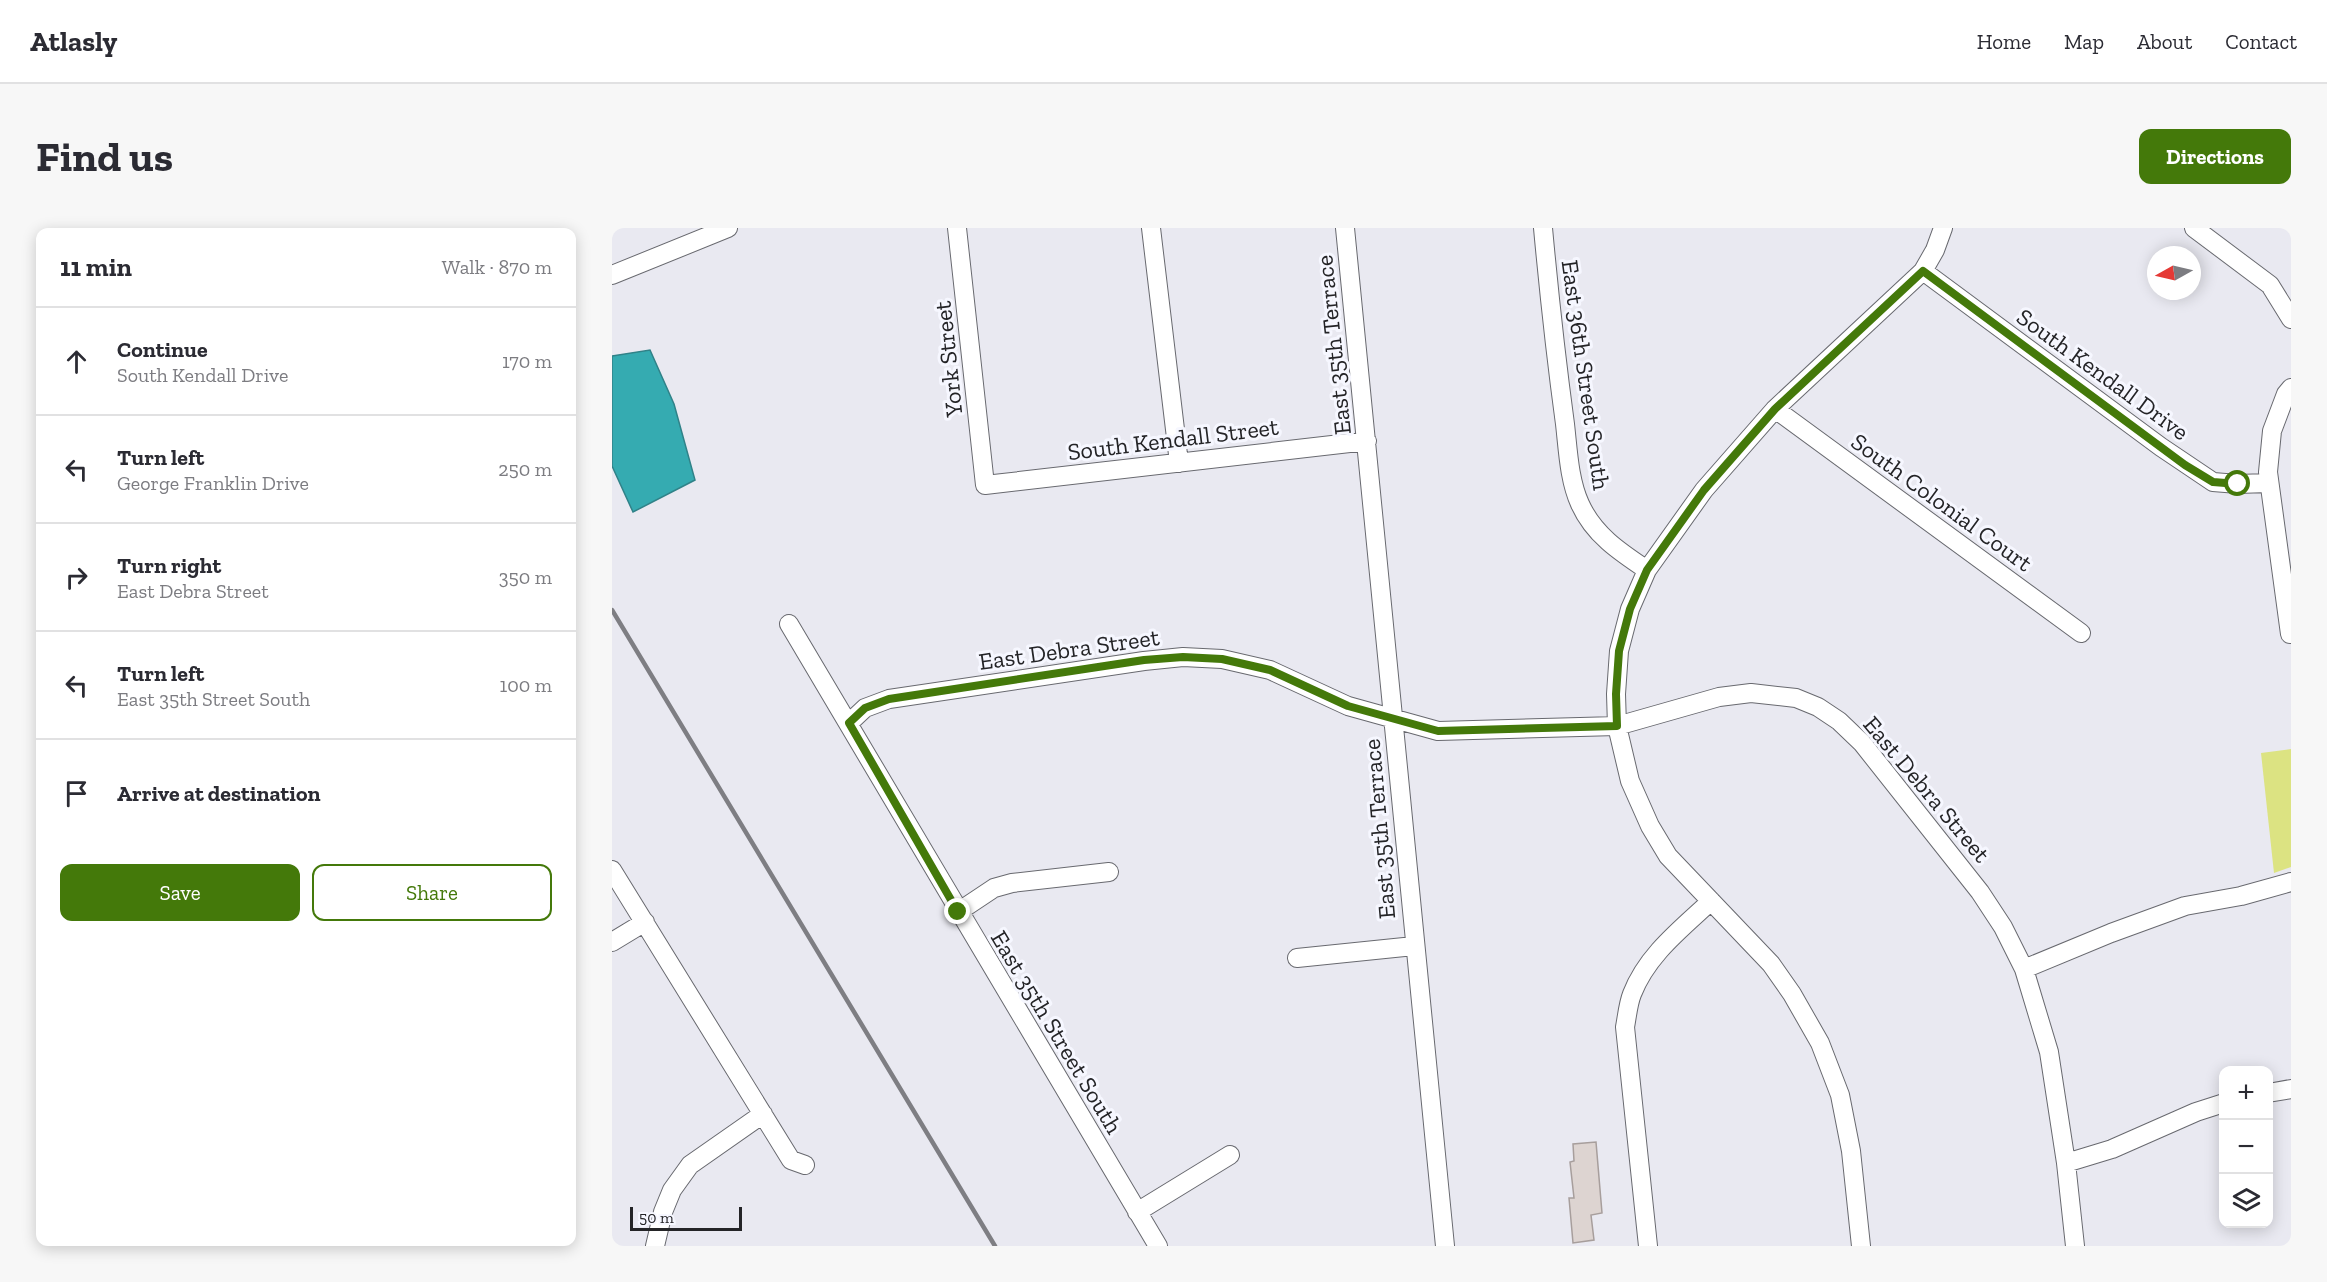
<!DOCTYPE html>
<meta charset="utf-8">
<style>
body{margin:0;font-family:"Zilla Slab",serif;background:#f7f7f7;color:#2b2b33}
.controls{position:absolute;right:18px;bottom:18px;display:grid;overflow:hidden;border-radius:12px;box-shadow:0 3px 15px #0003}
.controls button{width:54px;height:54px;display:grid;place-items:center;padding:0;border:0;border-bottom:2px solid #e1e1e2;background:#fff;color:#2b2b33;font:30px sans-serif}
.compass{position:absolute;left:1535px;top:18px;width:54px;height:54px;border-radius:50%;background:#fff;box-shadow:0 3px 15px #0003;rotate:262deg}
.scale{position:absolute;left:18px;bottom:15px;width:112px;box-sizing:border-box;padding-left:6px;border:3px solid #242427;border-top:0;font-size:16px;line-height:21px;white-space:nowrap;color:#242427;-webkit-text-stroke:4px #f6f7ff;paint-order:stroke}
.stop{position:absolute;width:18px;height:18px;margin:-14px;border:4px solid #44790a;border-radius:50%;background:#fff}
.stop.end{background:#44790a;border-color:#fff;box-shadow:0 2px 6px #0008}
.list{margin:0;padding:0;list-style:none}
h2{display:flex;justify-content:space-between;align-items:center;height:78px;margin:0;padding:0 24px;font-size:26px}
h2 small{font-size:20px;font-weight:400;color:#7c7c81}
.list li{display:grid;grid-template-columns:39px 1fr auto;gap:18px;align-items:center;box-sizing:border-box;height:108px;padding:0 24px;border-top:2px solid #e1e1e2}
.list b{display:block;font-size:22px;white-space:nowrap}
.list p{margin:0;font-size:20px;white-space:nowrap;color:#7c7c81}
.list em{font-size:20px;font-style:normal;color:#7c7c81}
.actions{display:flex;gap:12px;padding:18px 24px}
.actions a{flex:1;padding:14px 0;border:2px solid #44790a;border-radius:12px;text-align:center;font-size:21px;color:#44790a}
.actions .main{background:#44790a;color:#fff}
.icon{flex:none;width:33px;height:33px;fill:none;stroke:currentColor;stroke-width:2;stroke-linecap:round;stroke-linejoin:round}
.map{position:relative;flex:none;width:1679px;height:1018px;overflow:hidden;border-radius:12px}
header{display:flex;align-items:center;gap:36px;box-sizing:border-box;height:84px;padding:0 30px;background:#fff;border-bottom:2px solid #e1e1e2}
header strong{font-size:28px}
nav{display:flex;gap:33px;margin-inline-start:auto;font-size:21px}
.intro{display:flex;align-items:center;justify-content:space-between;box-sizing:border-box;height:144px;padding:0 36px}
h1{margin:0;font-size:42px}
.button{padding:15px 27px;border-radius:12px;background:#44790a;color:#fff;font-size:21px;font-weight:700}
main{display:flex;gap:36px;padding:0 36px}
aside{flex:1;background:#fff;border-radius:12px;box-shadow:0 3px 15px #0003}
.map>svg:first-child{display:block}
.green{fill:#dce382}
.water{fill:#35abb1;stroke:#308288;stroke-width:1.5}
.building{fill:#ddd4d1;stroke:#a79e9c;stroke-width:1.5}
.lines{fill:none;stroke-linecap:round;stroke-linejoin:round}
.street-casing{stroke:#68696f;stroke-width:20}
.street{stroke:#fff;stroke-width:18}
.rail{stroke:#7e7e83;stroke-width:4.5}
.route{stroke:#44790a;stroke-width:8}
.labels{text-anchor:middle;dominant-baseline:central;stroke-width:6;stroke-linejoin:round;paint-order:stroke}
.street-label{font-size:24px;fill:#242427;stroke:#f6f7ff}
</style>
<header>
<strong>Atlasly</strong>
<nav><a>Home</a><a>Map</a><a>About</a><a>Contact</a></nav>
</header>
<div class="intro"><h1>Find us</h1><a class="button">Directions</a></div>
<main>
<aside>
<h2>11 min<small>Walk · 870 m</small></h2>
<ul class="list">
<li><svg class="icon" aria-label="ahead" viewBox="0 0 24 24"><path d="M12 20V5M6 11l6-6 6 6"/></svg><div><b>Continue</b><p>South Kendall Drive</p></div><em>170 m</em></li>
<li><svg class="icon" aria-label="left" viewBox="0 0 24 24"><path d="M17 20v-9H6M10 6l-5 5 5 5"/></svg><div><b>Turn left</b><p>George Franklin Drive</p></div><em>250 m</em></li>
<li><svg class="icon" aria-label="right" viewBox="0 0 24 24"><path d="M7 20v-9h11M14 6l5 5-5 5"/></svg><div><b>Turn right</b><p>East Debra Street</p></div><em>350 m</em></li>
<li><svg class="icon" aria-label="left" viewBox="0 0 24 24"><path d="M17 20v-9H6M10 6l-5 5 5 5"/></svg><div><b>Turn left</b><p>East 35th Street South</p></div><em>100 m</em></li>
<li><svg class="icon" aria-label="arrive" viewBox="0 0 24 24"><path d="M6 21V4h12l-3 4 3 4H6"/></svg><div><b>Arrive at destination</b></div></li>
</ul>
<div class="actions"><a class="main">Save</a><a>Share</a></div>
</aside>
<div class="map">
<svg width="1679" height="1018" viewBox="0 0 1679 1018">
<rect width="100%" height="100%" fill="#e9e9f1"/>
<!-- green -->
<path class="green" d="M1679,521V639L1662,645L1649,525Z"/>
<!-- water -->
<path class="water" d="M38,122L62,176L83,252L21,284L0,238V128Z"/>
<!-- building -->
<path class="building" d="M984,914L990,985L979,987L982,1012L961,1015L957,970H962L958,934L962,933L961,916Z"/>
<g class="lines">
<!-- street casing -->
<g class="street-casing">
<path id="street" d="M345,0L373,257L755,213
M539,0L567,235
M733,0L833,1018
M931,0C937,65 944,130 953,196C956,222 957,252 968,276C982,307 1008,324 1035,342
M1582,0L1658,57L1679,91
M1311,43L1549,219L1601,254L1626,256L1656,255
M0,47L116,0
M1163,181L1469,405
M177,396L546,1018
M1678,406L1656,244L1660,203L1674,166L1679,160
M237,495L253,480L277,471L532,433L571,429L610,431L658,442L736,478L826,503L1005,498L1107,469L1139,465L1184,470L1206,479L1227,493L1250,515L1368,664L1391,699L1412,741L1437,824L1454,935L1463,1018
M0,642L179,932L193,937
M346,684L382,660L400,655L497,644
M0,714L33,694
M685,730L802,718
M1412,741L1499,705L1573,678L1629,668L1679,654
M1656,865L1679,861
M1454,935L1500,921L1584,884L1612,875
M525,984L618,927
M43,1018L51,984L60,962L78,937L151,886
M1036,1018L1013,799C1015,789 1016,776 1020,766C1035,727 1069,701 1099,673
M1249,1018L1239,923L1228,867L1208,815L1180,766L1159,736L1056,628L1038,598L1018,553L1005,498L1004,466L1007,423L1018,381L1035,342L1092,262L1163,181L1311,43L1323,22L1331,0"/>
</g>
<!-- street -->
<use href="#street" class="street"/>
<!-- rail -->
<path class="rail" d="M0,382L383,1018"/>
</g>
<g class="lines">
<!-- route -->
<path class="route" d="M346,684L237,495L253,480L277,471L532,432L571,429L610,431L658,442L736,478L826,503L1005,498L1004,466L1007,423L1018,381L1035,342L1092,262L1163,181L1311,43L1573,237L1601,254L1626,256"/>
</g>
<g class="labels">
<!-- street labels -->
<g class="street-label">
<text transform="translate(721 117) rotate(-96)">East 35th Terrace</text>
<text transform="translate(336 131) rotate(-96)">York Street</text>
<text transform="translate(1491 146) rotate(36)">South Kendall Drive</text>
<text transform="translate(974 147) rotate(82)">East 36th Street South</text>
<text transform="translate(561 211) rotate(-7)">South Kendall Street</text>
<text transform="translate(1330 274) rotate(36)">South Colonial Court</text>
<text transform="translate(457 421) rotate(-8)">East Debra Street</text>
<text transform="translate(1315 561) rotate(50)">East Debra Street</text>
<text transform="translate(767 601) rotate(-95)">East 35th Terrace</text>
<text transform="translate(445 804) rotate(59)">East 35th Street South</text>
</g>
</g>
</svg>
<div class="controls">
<button>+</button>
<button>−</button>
<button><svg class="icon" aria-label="layers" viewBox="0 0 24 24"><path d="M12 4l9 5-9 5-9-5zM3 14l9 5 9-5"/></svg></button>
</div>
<svg class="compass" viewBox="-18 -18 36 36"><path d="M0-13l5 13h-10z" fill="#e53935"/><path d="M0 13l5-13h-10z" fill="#7c7c81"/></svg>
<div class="scale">50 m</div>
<div class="stop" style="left:1626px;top:256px"></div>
<div class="stop end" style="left:346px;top:684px"></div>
</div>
</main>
